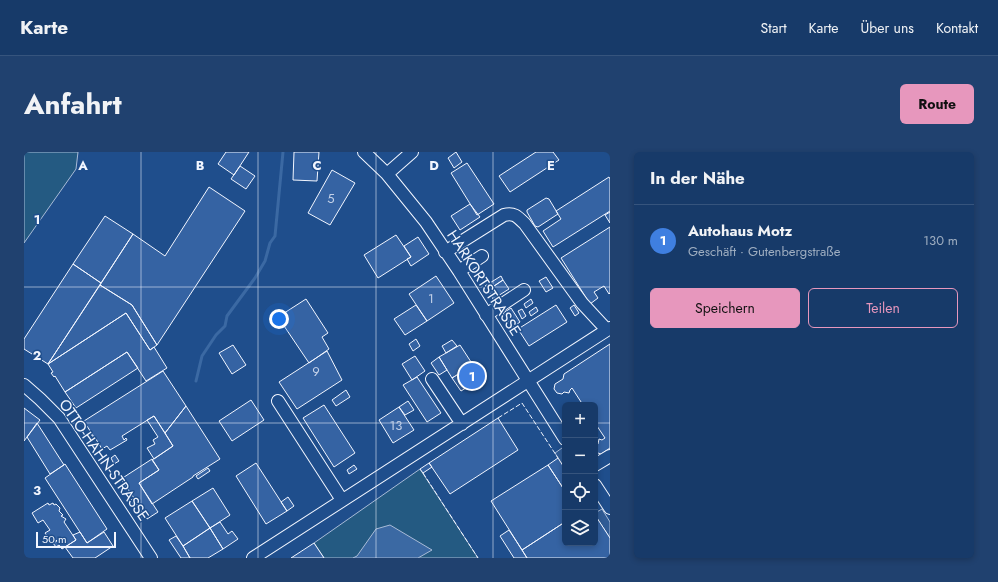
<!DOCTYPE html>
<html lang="de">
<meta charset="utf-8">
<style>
body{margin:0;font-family:Jost,sans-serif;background:#20416f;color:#f1f3f6}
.controls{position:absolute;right:12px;bottom:12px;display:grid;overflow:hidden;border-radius:6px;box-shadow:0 2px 6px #0003}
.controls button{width:36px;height:36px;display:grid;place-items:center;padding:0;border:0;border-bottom:1px solid #36547d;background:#173a69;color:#f1f3f6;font:20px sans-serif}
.scale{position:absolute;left:12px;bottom:10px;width:80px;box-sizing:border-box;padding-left:4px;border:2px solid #f2f6ff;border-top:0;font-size:11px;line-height:14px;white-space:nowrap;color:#f2f6ff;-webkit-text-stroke:3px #1f4e8c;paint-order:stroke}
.you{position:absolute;left:255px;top:167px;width:14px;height:14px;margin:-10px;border:3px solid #fff;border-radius:50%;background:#1a73e8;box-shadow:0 0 0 6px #1a73e833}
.badge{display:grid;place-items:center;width:26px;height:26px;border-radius:50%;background:#e797bd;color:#fff;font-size:13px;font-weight:700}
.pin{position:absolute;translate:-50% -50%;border:2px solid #fff;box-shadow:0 1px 4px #0006}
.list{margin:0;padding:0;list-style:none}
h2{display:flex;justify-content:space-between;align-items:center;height:52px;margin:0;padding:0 16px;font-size:17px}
h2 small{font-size:13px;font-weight:400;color:#9eadc0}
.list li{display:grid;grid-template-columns:26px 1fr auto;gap:12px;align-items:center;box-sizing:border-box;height:72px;padding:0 16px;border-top:1px solid #36547d}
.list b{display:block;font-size:15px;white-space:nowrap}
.list p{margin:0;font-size:13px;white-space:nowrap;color:#9eadc0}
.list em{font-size:13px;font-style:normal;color:#9eadc0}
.actions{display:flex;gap:8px;padding:12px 16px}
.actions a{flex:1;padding:9px 0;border:1px solid #e797bd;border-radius:6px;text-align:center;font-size:14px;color:#e797bd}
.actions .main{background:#e797bd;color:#111}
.icon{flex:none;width:22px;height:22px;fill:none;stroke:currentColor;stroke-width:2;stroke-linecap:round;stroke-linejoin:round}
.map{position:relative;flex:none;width:586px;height:406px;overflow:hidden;border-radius:6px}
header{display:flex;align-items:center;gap:24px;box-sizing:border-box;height:56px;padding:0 20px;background:#173a69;border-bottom:1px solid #36547d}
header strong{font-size:19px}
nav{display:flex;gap:22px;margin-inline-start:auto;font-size:14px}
.intro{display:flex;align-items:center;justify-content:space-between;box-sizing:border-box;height:96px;padding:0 24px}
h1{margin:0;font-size:28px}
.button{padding:10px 18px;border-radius:6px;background:#e797bd;color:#111;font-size:14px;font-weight:700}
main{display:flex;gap:24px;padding:0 24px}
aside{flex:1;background:#173a69;border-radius:6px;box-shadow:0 2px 6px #0003}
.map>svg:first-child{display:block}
.green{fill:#245a82;stroke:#a8bbd7}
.parking{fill:#305b95;stroke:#a8bbd7}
.water{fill:#3b69a3;stroke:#a8bbd7}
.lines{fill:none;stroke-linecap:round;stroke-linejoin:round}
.stream{stroke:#3b69a3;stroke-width:3}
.building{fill:#3563a3;stroke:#f2f6ff}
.minor-casing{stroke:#f2f6ff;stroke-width:14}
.minor{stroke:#1f4e8c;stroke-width:12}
.fence{stroke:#f2f6ff;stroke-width:1;stroke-dasharray:5 2;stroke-linecap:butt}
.grid{fill:none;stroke:#f2f6ff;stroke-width:1;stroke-opacity:0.55}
.labels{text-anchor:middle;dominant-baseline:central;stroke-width:3;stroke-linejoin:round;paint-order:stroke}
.number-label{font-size:13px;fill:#c3d1e8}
.street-label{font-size:15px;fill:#f2f6ff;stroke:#1f4e8c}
.grid-label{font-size:13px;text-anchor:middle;font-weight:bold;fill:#f2f6ff;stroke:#1f4e8c;stroke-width:3;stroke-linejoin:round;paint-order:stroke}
</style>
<header>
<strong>Karte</strong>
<nav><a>Start</a><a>Karte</a><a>Über uns</a><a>Kontakt</a></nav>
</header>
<div class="intro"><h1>Anfahrt</h1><a class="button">Route</a></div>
<main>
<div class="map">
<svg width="586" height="406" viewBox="0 0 586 406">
<rect width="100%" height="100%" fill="#1f4e8c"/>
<!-- green -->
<path class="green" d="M0,0H54L52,17L0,91Z
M396,317L454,406H300L290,391Z"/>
<!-- parking -->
<path class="parking" d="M538,296L541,300V317L531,301Z
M578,357L586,370V386L571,363V361Z"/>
<!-- water -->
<path class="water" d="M366,373L408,398L394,406H329L333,404L352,377Z"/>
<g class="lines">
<!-- stream -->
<path class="stream" d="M172,229L178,204L192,183L201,174L203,164L231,126L241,109L246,91L251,84L259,0"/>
</g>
<!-- building -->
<path class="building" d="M202,0H225L210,23L194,12Z
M270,0H295L293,29L269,28Z
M432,0L438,10L430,16L424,6Z
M512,0H529L535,8L486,40L475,24Z
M443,11L470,52L453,63L427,21Z
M216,14L231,24L222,37L207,27Z
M308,18L331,31L306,73L284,61Z
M585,25L586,27V59L529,95L519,79L537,67L532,59Z
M185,35L221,59L133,193L108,153L76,133L109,82L141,104Z
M522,46L525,47L534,62L514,75L511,74L503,60V58Z
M446,52L456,65L436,78L427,64Z
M586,60V71L581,63Z
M81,64L109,82L77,131L49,112Z
M586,75V141L585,142L580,134L570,140L574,146L566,152L537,106Z
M372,83L387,105L354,126L340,103Z
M394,85L405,102L387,114L383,107L387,105L380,94Z
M49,112L77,131L24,212L0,197V187Z
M412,124L430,151L403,169L385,142Z
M477,124L479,128L464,138L461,134Z
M522,125L529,136L522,140L515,129Z
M479,128L485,137L469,147L464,138Z
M76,133L108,153L133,193L126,198L102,161L24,212Z
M282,147L304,181L298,185L305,197L285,211L254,165Z
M507,147L509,151L502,156L500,152Z
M392,153L403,169L381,183L370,167Z
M532,153L543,170L505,194L494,177Z
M550,153L555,161L551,164L546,156Z
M512,155L514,159L507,164L505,160Z
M487,156L496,170L488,176L479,161Z
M498,157L502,164L498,167L494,159Z
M102,161L126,198L130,195L143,216L122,229L103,200L41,240L31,224L30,225L27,221L29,220L24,212Z
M392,187L396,194L389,199L385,192Z
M428,188L433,194L422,201L418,194Z
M586,192V296L577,302L571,300V293L574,292L575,287L578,288L581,286L571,271V253H559L548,236L546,238L545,241L540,240L538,242L533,241L530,237L531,232L539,227L540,222Z
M209,193L222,213L208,222L195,201Z
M436,193L449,213L428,226L415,205Z
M303,199L318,228L273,257L255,230Z
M103,200L114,216L52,256L41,240Z
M391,204L401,219L388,228L378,212Z
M415,205L423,218L415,223L407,211Z
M449,213L457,227L437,239L428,226Z
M139,219L162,254L141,281L130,264L98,284L100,288L102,286L103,288L86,298L83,294L78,297L70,284H68V282L63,274L61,275L59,272L61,271L60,269Z
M393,225L417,261L403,270L379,233Z
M322,238L326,245L312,254L308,248Z
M227,248L240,268L208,289L195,269Z
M384,249L390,258L381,263L375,255Z
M300,253L331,301L310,315L279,266Z
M162,254L196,307L169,324V325L128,352L115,331L135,318L128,308L149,294L141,281Z
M375,255L390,278L369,291L355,268Z
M0,256L16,268L0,289Z
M130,264L149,294L130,307L123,296L131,292L129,288L134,285L123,268Z
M474,266L494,298L426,342L405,311Z
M13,271L40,313L26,322L3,285Z
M91,303L95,309L90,312L87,306Z
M534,306L541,317V339L524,313Z
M128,307L135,318L115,331L134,360L123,367L113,352L110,353L107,348L110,346L97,327Z
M232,311L263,359L242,372L212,324Z
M405,311L408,315L399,321L396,317Z
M41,312L83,377L63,391L21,326Z
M330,313L333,317L325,322L323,318Z
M524,313L541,339V370L498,398L467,349Z
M184,316L186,319L174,327L172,324Z
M189,336L206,363L186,376L168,349Z
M264,345L270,354L263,359L257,350Z
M168,349L186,376L159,394L141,366Z
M24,351L25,353L29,351L30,353L32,352L36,356L35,359L39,363L37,364L42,367L40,370L52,388L38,397L35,393L32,395L29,391L33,389L32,388L27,390L21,381L26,378L19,368L14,371L8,361Z
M571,363L586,386V406H503L498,398L541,370V391H571Z
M196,370L204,382L208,379L214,387L199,397L186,376Z
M186,376L199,397L184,406H166L159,394Z
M485,378L498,398L503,406H490L476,384Z
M56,380L63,391L80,380L89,394L71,406H49L41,395L52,388L49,383Z
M152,384L159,394L166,406H157L145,388Z
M290,391L300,406H267Z"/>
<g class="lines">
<!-- minor casing -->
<g class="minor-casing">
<path id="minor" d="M340,0L363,22L402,70L435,119L541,287
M363,22L388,0
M421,100L480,63C490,60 494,65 501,72L558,151L583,178
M435,119L458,104
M462,163L500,138
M408,227L438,272
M0,233L16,247L35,266L127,406
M254,249L318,348
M571,313L586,304
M571,333L586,356
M229,406L586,176"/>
</g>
<!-- minor -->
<use href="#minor" class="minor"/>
<!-- fence -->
<path class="fence" d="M474,266L498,251L534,306
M399,321L454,406"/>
</g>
<!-- grid -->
<path class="grid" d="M117,0V406M234,0V406M352,0V406M469,0V406M0,135H586M0,271H541M571,271H586"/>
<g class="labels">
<!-- number labels -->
<g class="number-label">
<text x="307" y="46">5</text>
<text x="407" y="146">1</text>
<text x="292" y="219">9</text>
<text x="372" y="273">13</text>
</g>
<!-- street labels -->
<g class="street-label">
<text transform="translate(460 131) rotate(57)">HARKORTSTRASSE</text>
<text transform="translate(80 308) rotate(55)">OTTO-HAHN-STRASSE</text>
</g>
</g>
<g class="grid-label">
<text x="59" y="18">A</text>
<text x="176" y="18">B</text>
<text x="293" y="18">C</text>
<text x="410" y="18">D</text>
<text x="527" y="18">E</text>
<text x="13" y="72">1</text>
<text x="13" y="208">2</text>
<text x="13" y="343">3</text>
</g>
</svg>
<div class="controls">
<button>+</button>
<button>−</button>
<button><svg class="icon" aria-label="locate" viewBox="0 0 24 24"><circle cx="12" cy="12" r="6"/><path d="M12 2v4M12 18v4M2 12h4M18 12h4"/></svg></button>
<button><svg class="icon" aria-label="layers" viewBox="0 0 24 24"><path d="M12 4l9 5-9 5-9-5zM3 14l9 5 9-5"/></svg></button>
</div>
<div class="scale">50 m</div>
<div class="you"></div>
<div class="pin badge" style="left:448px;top:224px;background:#3f7fe0">1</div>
</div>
<aside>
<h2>In der Nähe<small></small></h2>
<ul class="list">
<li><span class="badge" style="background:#3f7fe0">1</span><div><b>Autohaus Motz</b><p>Geschäft · Gutenbergstraße</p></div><em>130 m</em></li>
</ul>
<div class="actions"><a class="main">Speichern</a><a>Teilen</a></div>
</aside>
</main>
